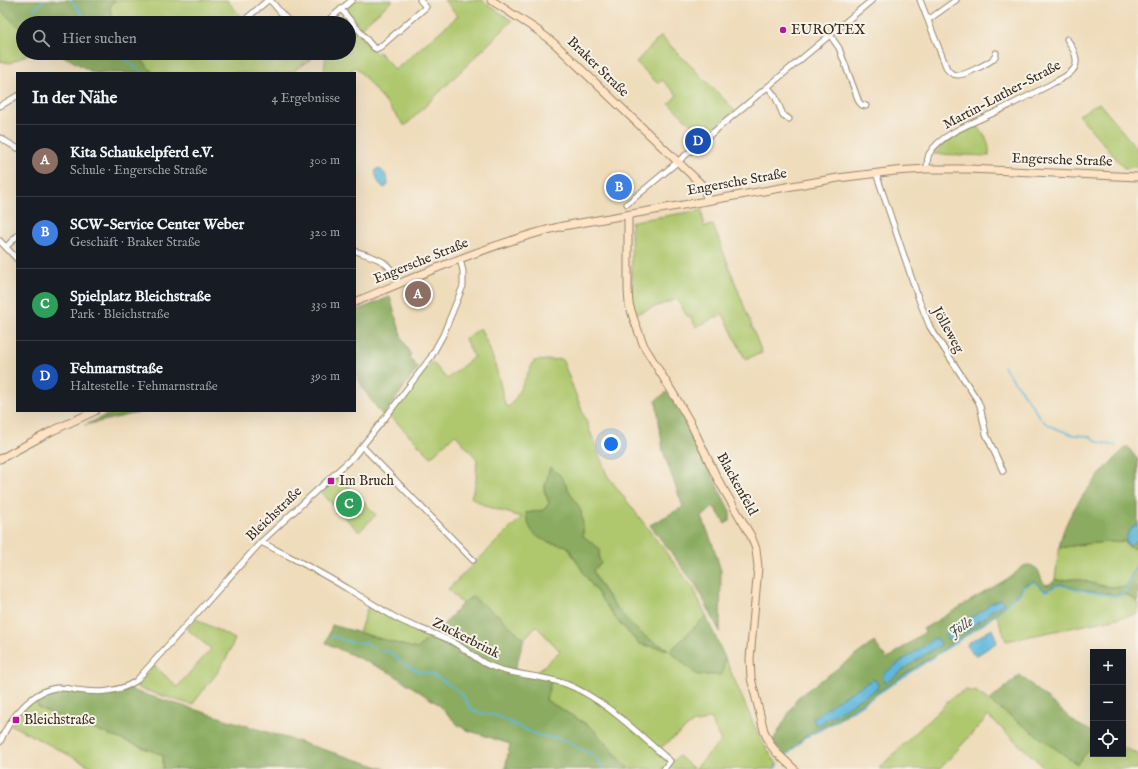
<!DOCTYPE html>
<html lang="de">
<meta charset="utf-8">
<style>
body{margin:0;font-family:"IM FELL English",serif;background:#242831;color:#f1f3f6}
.controls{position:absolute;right:12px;bottom:12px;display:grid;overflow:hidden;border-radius:0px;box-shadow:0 4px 16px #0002}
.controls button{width:36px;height:36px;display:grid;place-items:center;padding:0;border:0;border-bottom:1px solid #363941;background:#171b24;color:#f1f3f6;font:20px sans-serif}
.you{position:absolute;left:611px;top:444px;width:14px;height:14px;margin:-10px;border:3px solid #fff;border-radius:50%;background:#1a73e8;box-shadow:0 0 0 6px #1a73e833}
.badge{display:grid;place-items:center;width:26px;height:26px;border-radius:50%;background:#2563eb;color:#fff;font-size:13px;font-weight:700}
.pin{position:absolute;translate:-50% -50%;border:2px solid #fff;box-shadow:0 1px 4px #0006}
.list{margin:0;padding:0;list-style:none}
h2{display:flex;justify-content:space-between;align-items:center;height:52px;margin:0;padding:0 16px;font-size:17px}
h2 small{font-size:13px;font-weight:400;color:#9ea1a6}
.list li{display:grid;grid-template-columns:26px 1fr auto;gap:12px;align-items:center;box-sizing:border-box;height:72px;padding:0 16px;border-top:1px solid #363941}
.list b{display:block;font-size:15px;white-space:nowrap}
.list p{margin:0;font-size:13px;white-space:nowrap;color:#9ea1a6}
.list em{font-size:13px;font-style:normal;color:#9ea1a6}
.icon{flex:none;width:22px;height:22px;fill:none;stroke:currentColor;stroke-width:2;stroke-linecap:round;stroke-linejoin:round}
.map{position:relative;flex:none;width:1138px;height:769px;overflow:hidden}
.search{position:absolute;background:#171b24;box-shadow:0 4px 16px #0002;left:16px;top:16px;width:340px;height:44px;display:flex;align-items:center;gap:10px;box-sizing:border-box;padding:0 14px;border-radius:22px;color:#9ea1a6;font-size:15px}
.panel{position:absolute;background:#171b24;box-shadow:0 4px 16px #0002;left:16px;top:72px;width:340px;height:340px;border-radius:0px}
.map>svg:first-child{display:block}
.green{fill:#afc86e;stroke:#757946;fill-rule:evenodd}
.forest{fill:#8bac61;stroke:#636b40}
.water{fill:#5eb8db;stroke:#4c717c}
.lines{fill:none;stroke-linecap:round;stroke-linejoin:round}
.stream{stroke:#5eb8db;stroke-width:1.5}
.street-casing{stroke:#95836c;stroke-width:7}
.secondary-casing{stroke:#95836c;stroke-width:9}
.street{stroke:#fff;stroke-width:5}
.secondary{stroke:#fee4c5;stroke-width:7}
.poi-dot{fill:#b5179e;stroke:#f7f3e8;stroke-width:1.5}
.labels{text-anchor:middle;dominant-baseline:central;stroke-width:4;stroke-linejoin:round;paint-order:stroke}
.poi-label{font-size:14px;fill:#3b2a1e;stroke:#f7f3e8;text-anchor:start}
.street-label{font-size:14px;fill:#3b2a1e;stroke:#f7f3e8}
.water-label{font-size:15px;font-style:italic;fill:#465557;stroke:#f7f3e8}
</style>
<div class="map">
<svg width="1138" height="769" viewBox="0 0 1138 769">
<rect width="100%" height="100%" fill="#f7f3e8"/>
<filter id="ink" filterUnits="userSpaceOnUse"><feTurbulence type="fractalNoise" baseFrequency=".025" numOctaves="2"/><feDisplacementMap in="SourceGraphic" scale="8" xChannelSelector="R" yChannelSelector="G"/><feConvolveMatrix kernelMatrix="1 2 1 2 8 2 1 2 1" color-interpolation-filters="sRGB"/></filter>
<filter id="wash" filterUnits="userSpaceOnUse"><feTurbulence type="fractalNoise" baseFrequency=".012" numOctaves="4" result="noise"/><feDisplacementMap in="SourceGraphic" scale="16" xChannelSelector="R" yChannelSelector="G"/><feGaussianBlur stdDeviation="0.9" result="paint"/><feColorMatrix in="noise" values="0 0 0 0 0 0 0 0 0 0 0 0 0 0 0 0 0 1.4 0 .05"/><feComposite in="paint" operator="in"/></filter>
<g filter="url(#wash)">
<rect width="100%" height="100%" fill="#efdcbb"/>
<!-- green -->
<path class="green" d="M115,0H227L246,23H113L110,7Z
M355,0H393L360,28L347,11L348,6Z
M444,0H482L512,21L405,126L356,67L348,73H324L326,53H349V23H329L338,15L343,16L376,54L379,52L395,70L458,16Z
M0,10L23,30V53H31L10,63L0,61Z
M661,36L735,110L704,136L669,104L677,95L662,80L658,84L636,62Z
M136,53H320L291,73H153Z
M1099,103L1138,150V167L1124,168L1079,115Z
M977,125C985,137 990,141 989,156L934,154C946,140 961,133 977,125Z
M702,210L704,227L713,225L762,353L745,359L723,314L696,327L691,317L687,316L677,299L635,314L632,305L631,223L634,221Z
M480,328C493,352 499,378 505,405L509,407L515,399L534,361L562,359L607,475L694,589L706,616L670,651L697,675L721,674L725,658L760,739L777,764L773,769H695L721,741L710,718L699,723L694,722L659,749L672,762L679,756L694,769H629L591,727L546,700L534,675L560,651L536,626L524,639L498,615L471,597L462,604L448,589L522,517L485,506L471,497L476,482L477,459L455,434L431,457L390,416L432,362L447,379L474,357L465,339ZM550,468L583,525V536L600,549L599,558L593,570C601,590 626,622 643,635C650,641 660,645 668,649L639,644L615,618L587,578L567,546L547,542L526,513L544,510L549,503L544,490Z
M338,475L376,515L359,532L320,491Z
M1124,541L1129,547L1138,549V561L1126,587C1115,587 1105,587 1095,584C1089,583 1082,579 1076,579C1068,578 1063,583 1055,579L1059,548L1085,544Z
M1035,581L1042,589L1047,590L1052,587L1061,584L1072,588L1115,595H1127L1138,602V614L1006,641L996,613C1002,608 1021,593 1022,586Z
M369,603L431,635L417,649L359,633Z
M196,619L235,639L227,657L217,673L192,705L138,688L136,684L141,680L154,665L177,687L211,649L187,629Z
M965,690L977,692L1077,764L1093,745V754H1123V747L1138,754V769H1046L988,716L940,769H880L879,768L954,696Z
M34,700L40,709L163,755V769H96L11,725L27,706Z"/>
<!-- forest -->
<path class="forest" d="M0,0H115L110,7L113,23H23V30L0,10Z
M58,53H136L153,73H94Z
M390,297L402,338L411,355L409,357L418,368L383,416L366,393L355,374V311Z
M667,392L687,423L718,488L730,511V520L725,524L716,509L712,508L702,517L713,545L721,571L720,632L697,587L650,525L683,507L663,451L656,400Z
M116,411H146L85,425Z
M1127,446L1138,460V523L1131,529L1134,543L1138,540V549L1129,547L1124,541L1085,544L1059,548C1065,509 1100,473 1127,446Z
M550,467L560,475L581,511L583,525V536L600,549L599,558L601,564L593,570C601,592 625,620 642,634C650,641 661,645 669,650L639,644L615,618L587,578L567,546C543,541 530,540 526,513L544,510L549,503L544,490Z
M1138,561V602L1127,595H1115L1072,588L1061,584L1056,585L1047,590H1044L1034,581L1022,586L1021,590L1017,596L1013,597L1006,606L996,613L985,622L869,698L832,722L804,737L786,755L774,744V739L798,697L874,642L887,659L925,632L923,629L1012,576C1019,570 1025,561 1034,567C1037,569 1037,568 1039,572C1041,577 1041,582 1047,585L1054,582L1055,579C1063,583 1068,578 1076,579C1082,579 1089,583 1095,584C1105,587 1115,587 1126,587Z
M472,597L498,615L524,639L515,670L552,678L546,700L591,727L628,768L627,769H505L510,744L467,730L458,725L438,704L391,673L326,643L332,625L417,649L431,635L438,631L462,604Z
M706,616L725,658L722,674L719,675H697L670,651Z
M1020,675L1077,724L1093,732V745L1077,764L989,701Z
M128,688L134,691L190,708L386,769H163V755L40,709L34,700L46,692L63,689L88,694H110Z"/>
<!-- water -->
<path class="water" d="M378,168C385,172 388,177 388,185L385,188C378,185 376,177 375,171Z
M1138,523V540C1134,541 1133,544 1130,546L1126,542C1125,534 1132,528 1138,523Z
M1002,599L1004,603L990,612L986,617L973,626L950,640H948L945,635L948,631L984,610C988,603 995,601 1002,599Z
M992,629L997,641L996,643L976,656L971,652L967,645L968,643Z
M935,638H937L941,643V645L918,659L886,683L882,675L883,674Z
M873,679L875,680L879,685V687L818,725H816L813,719V718L841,698Z"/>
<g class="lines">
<!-- stream -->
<path class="stream" d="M71,0L89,23
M33,11L44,0
M81,13L83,23
M119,53L141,73
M1003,366L1032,405L1039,417L1046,423L1052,427L1074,435L1089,436L1098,442L1116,446
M331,637L334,636L340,639L351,642L365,643L377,650L390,652L400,661L409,667L418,671L432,674L450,685L461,693L469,706L474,711L485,714L498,716L521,728L540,736L562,739L569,742L579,749L586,751L597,759L603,769
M787,755L805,738L833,723L870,699L985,623L1006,606L1013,598L1018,596L1022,591L1023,587L1034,582L1044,591H1047L1056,586L1061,585L1072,589L1115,596L1123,595L1138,564
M775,769L779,763"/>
</g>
</g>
<g filter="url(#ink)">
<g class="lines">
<!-- street casing -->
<g class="street-casing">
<path id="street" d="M270,0L290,23
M920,0L947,69C950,73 953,75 958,75C963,76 989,63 993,59C995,57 996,55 996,53
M341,9L373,47L376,49L380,47L426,7L420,0
M246,19L268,0
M928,20L956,0
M325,23L352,0
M830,35L839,48L859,102L862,105L866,106
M768,87L775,96L783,115L789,119
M0,106L17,96
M0,138L17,148
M927,169C927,164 927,159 929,154C941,133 977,121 998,111C1016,102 1035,93 1053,83C1060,79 1071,75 1075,67C1079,59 1072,46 1067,39
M876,173L919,300L930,327L978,401L980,406L986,434L1003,471
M627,204L872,0
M0,241L17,259
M6,247L17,236
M355,251C379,259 388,259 399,284
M363,447L473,560
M261,542C290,557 319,571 346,588C364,598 380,609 398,619C415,628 434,632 451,641C463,647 472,656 484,663C509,676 539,674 566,684C605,699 638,734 670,761L664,769
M0,742C9,719 34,687 61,688C66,688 71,689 76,690C97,693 118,693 136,681L261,542L354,456L385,418L431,357L443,335L463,286V271L460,259"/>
</g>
<!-- secondary casing -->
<g class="secondary-casing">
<path id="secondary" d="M491,0L537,30L555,44L701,184L705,189L707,201
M628,215V290L629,304L634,320L644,346L679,403L690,422L717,478L751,536L756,549L758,567L750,659L751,678L764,731L770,744L777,753L794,769
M355,302C423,274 491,243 563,226L838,178L895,171L927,169H969L1138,177
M0,459L52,431L95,411"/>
</g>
<!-- street -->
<use href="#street" class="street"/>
<!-- secondary -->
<use href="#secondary" class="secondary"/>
</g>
</g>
<!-- markers -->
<g class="poi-dot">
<circle cx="783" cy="30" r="4"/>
<rect x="327" y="477" width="8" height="8" rx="2"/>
<rect x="12" y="716" width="8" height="8" rx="2"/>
</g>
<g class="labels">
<!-- poi labels -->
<g class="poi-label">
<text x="791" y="30">EUROTEX</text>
<text x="339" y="481">Im Bruch</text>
<text x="24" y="720">Bleichstraße</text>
</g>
<!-- street labels -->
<g class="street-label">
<text transform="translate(598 67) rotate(44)">Braker Straße</text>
<text transform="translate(1002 95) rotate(-28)">Martin-Luther-Straße</text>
<text transform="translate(1062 160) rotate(2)">Engersche Straße</text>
<text transform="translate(737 182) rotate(-10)">Engersche Straße</text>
<text transform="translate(421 261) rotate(-22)">Engersche Straße</text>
<text transform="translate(948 330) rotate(61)">Jölleweg</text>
<text transform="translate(737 484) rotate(61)">Blackenfeld</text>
<text transform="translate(274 514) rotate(-44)">Bleichstraße</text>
<text transform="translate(466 638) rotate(27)">Zuckerbrink</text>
</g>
<!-- water labels -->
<g class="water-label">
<text transform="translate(961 627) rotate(-34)">Jölle</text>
</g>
</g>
</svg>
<div class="controls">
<button>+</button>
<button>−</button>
<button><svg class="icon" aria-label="locate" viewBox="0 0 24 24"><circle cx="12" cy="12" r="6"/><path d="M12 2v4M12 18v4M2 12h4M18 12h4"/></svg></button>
</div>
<div class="you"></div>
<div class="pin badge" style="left:418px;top:294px;background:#8d6e63">A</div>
<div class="pin badge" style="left:619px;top:187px;background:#3f7fe0">B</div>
<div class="pin badge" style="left:349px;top:504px;background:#2e9e5b">C</div>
<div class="pin badge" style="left:698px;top:141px;background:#1a4fb4">D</div>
<div class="search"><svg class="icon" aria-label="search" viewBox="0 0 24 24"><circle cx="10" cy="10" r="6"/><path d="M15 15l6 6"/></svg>Hier suchen</div>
<section class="panel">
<h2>In der Nähe<small>4 Ergebnisse</small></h2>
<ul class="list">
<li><span class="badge" style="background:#8d6e63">A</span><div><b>Kita Schaukelpferd e.V.</b><p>Schule · Engersche Straße</p></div><em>300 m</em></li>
<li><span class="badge" style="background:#3f7fe0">B</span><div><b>SCW-Service Center Weber</b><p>Geschäft · Braker Straße</p></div><em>320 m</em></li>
<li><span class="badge" style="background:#2e9e5b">C</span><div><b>Spielplatz Bleichstraße</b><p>Park · Bleichstraße</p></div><em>330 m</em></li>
<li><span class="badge" style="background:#1a4fb4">D</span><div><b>Fehmarnstraße</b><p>Haltestelle · Fehmarnstraße</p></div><em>390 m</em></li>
</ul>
</section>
</div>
